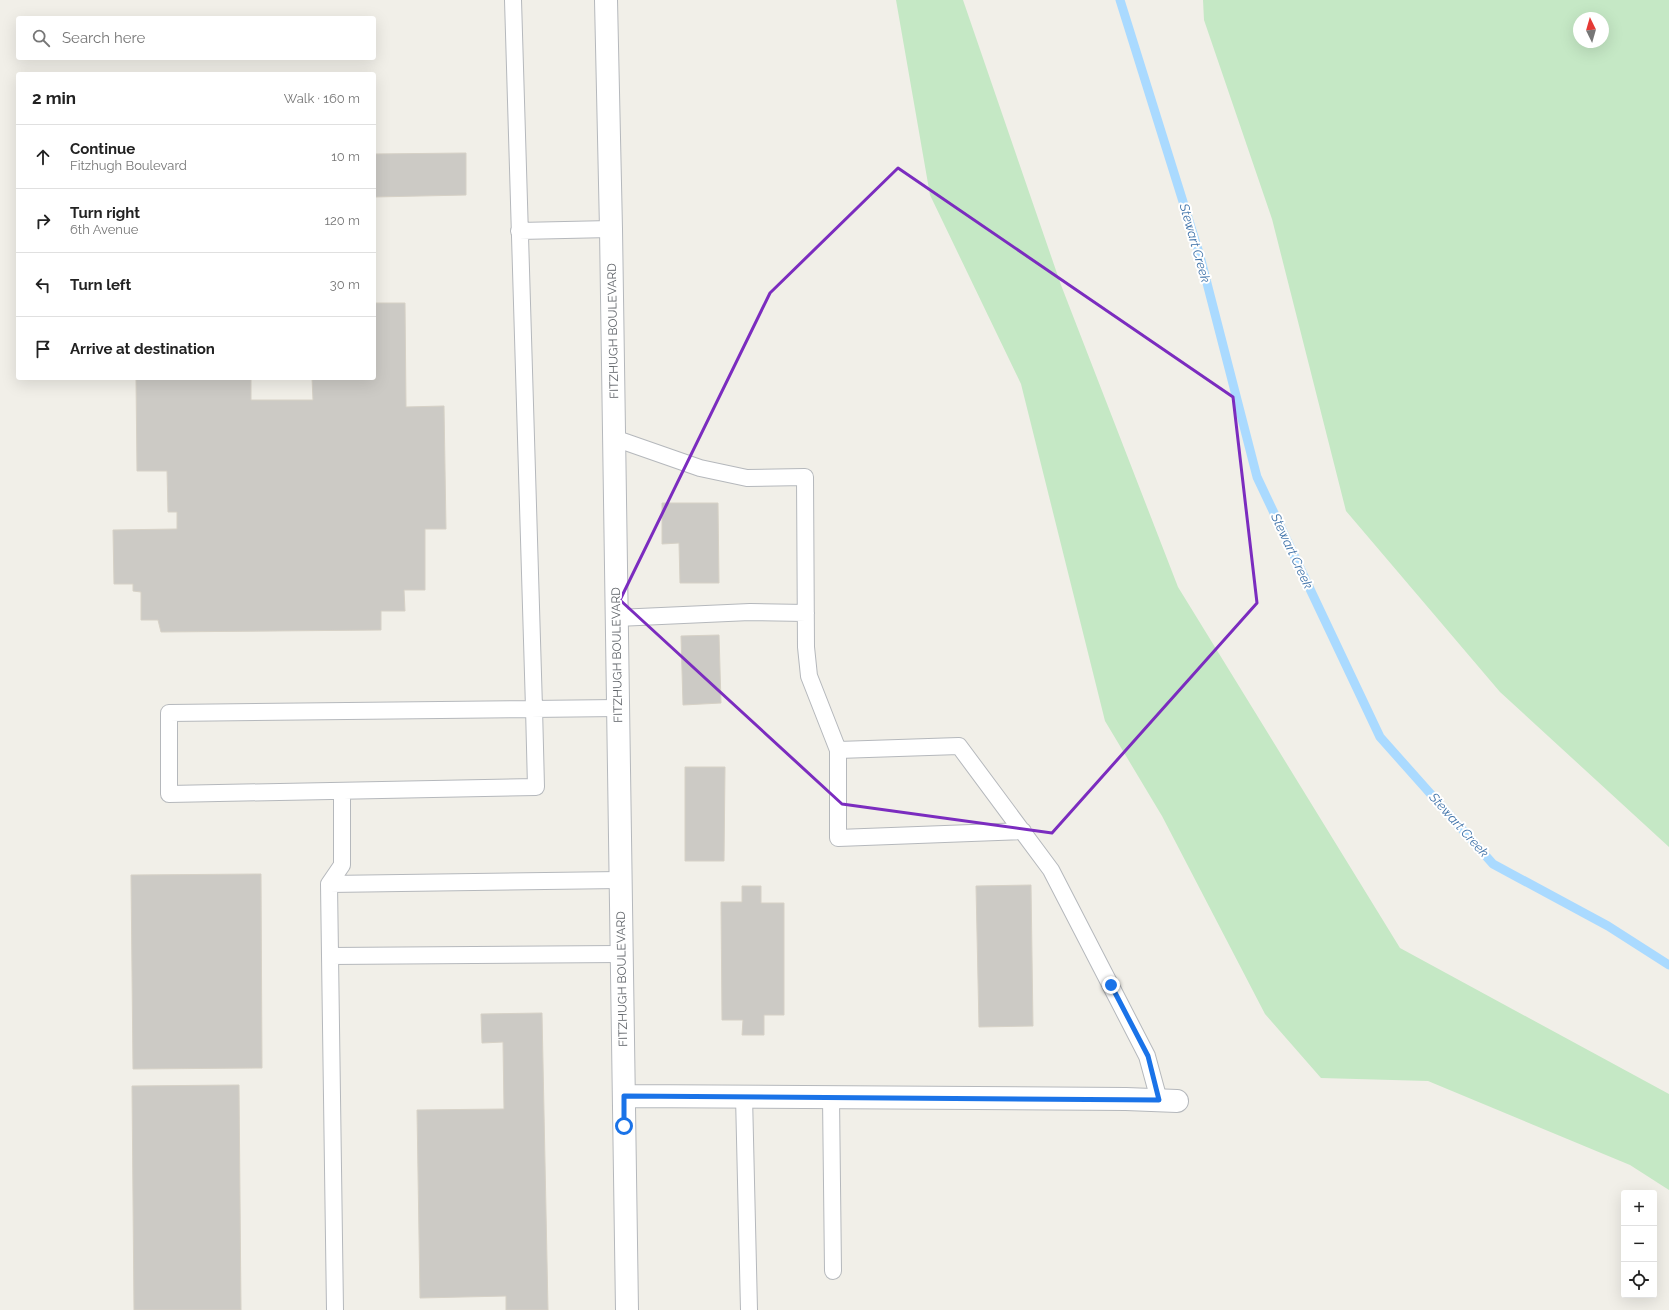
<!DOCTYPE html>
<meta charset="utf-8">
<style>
body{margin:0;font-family:Raleway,sans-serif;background:#f2f2f2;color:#222}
.controls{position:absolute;right:12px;bottom:12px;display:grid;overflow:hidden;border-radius:4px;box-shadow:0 4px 16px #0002}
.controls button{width:36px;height:36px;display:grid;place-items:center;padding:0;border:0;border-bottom:1px solid #e0e0e0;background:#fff;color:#222;font:20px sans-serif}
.compass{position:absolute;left:1573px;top:12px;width:36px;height:36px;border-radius:50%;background:#fff;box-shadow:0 4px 16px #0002;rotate:355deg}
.stop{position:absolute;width:12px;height:12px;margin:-9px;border:3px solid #1a73e8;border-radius:50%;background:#fff}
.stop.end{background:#1a73e8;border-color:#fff;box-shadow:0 1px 4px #0008}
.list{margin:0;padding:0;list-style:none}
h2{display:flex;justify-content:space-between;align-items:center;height:52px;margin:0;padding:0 16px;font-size:17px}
h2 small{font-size:13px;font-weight:400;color:#767676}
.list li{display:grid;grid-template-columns:26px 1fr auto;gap:12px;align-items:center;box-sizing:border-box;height:64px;padding:0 16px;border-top:1px solid #e0e0e0}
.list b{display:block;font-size:15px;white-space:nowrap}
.list p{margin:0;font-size:13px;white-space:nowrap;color:#767676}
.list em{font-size:13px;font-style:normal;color:#767676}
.icon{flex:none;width:22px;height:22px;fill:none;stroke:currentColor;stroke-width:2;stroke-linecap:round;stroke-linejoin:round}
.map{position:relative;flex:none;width:1669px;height:1310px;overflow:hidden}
.search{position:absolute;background:#fff;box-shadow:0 4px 16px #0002;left:16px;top:16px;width:360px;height:44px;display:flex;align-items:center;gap:10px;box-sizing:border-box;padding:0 14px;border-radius:4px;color:#767676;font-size:15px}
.panel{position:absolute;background:#fff;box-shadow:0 4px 16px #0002;left:16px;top:72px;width:360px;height:308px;border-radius:4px}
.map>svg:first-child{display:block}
.green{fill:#c5e8c5;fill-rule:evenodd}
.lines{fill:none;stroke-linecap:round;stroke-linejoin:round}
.stream{stroke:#aadaff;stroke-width:9}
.building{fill:#cccac5;stroke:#d6d1c6}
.service-casing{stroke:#b5b8bc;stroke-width:18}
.minor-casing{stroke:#b5b8bc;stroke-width:24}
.service{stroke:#fff;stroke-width:16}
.minor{stroke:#fff;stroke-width:22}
.route{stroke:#1a73e8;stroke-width:5}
.marked{fill:none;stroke:#7b2cbf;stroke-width:3;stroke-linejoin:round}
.labels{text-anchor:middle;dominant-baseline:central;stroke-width:4;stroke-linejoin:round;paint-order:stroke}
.street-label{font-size:12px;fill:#5f6368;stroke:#fff}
.water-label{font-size:13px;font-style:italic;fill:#4174aa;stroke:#fff}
</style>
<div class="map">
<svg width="1669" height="1310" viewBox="0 0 1669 1310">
<rect width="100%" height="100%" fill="#f1efe8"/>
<!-- green -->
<path class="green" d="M896,0H963L1061,285L1178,587L1400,948L1669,1094V1190L1630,1165L1428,1081L1321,1078L1265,1014L1162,816L1105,721L1021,384L930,195Z
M1203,0H1669V847L1500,692L1346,511L1272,219L1204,20ZM1579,18H1603V42H1579Z"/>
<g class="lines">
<!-- stream -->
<path class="stream" d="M1120,0L1200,256L1257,477L1380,737L1493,864L1608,926L1669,965"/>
</g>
<!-- building -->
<path class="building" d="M466,153V195L374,197V154Z
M374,303H405L406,407L444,406L446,529H425V590H404L405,611H381V630L161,632L158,620H141V592L133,591V584H114L113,530L177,529V512H168L167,471H137L136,378H251V400H313L312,378H374Z
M662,503H718L719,583H680L679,543L662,544Z
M719,635L721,703L683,705L681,636Z
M685,767H725L724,861H685Z
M261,874L262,1068L133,1069L131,875Z
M1031,885L1033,1026L979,1027L976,886Z
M742,886H761V903H784V1015H764V1035H742L743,1020H722L721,902H742Z
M542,1013L548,1310H506V1296L420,1298L417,1110L504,1109L503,1042L482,1043L481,1014Z
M239,1085L241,1310H134L132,1086Z"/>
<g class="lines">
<!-- service casing -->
<g class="service-casing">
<path id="service" d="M513,0L534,708L536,787L169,794V713L618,708
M519,231L611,229
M614,438L700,468L747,478L805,477L806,647L809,676L838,750L959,746L1051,870L1147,1056L1159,1100
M617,618L750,612L806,613
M838,750V838L1023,831
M329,884L620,880
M330,956L621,954
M744,1096L749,1310
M831,1097L833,1271
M335,1310L329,884L342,865V791"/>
</g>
<!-- minor casing -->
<g class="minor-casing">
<path id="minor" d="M606,0L611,229L627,1310
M624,1096L1126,1099L1177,1101"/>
</g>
<!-- service -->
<use href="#service" class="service"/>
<!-- minor -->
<use href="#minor" class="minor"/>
</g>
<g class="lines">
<!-- route -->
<path class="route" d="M624,1126V1096L1159,1100L1148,1056L1111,985"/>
</g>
<!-- marked area -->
<path class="marked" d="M898,168L1233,397L1257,603L1052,833L842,804L620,600L770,293Z"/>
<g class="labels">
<!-- street labels -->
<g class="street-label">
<text transform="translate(613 331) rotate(-91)">FITZHUGH BOULEVARD</text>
<text transform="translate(617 655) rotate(-91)">FITZHUGH BOULEVARD</text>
<text transform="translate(622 979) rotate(-91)">FITZHUGH BOULEVARD</text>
</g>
<!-- water labels -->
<g class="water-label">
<text transform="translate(1195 243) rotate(74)">Stewart Creek</text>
<text transform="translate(1292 551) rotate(65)">Stewart Creek</text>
<text transform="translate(1459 825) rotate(48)">Stewart Creek</text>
</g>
</g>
</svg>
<div class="controls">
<button>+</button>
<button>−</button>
<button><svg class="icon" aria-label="locate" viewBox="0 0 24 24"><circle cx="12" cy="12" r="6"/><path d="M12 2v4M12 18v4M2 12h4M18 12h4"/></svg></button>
</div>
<svg class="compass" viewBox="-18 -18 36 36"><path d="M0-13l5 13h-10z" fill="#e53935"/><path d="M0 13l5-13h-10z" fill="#767676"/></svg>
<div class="stop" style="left:624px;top:1126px"></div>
<div class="stop end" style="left:1111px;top:985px"></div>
<div class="search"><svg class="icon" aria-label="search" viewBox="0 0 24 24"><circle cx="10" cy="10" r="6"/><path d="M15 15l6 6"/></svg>Search here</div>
<section class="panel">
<h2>2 min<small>Walk · 160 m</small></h2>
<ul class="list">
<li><svg class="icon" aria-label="ahead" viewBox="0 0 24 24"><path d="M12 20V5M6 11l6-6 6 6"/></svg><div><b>Continue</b><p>Fitzhugh Boulevard</p></div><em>10 m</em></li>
<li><svg class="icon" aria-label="right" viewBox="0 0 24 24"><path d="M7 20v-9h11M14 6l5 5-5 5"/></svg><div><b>Turn right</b><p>6th Avenue</p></div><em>120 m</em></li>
<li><svg class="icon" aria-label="left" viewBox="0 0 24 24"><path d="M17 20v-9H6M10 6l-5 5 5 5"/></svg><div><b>Turn left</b></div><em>30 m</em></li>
<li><svg class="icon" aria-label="arrive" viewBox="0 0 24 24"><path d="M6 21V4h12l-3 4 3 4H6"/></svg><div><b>Arrive at destination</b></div></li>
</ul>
</section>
</div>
